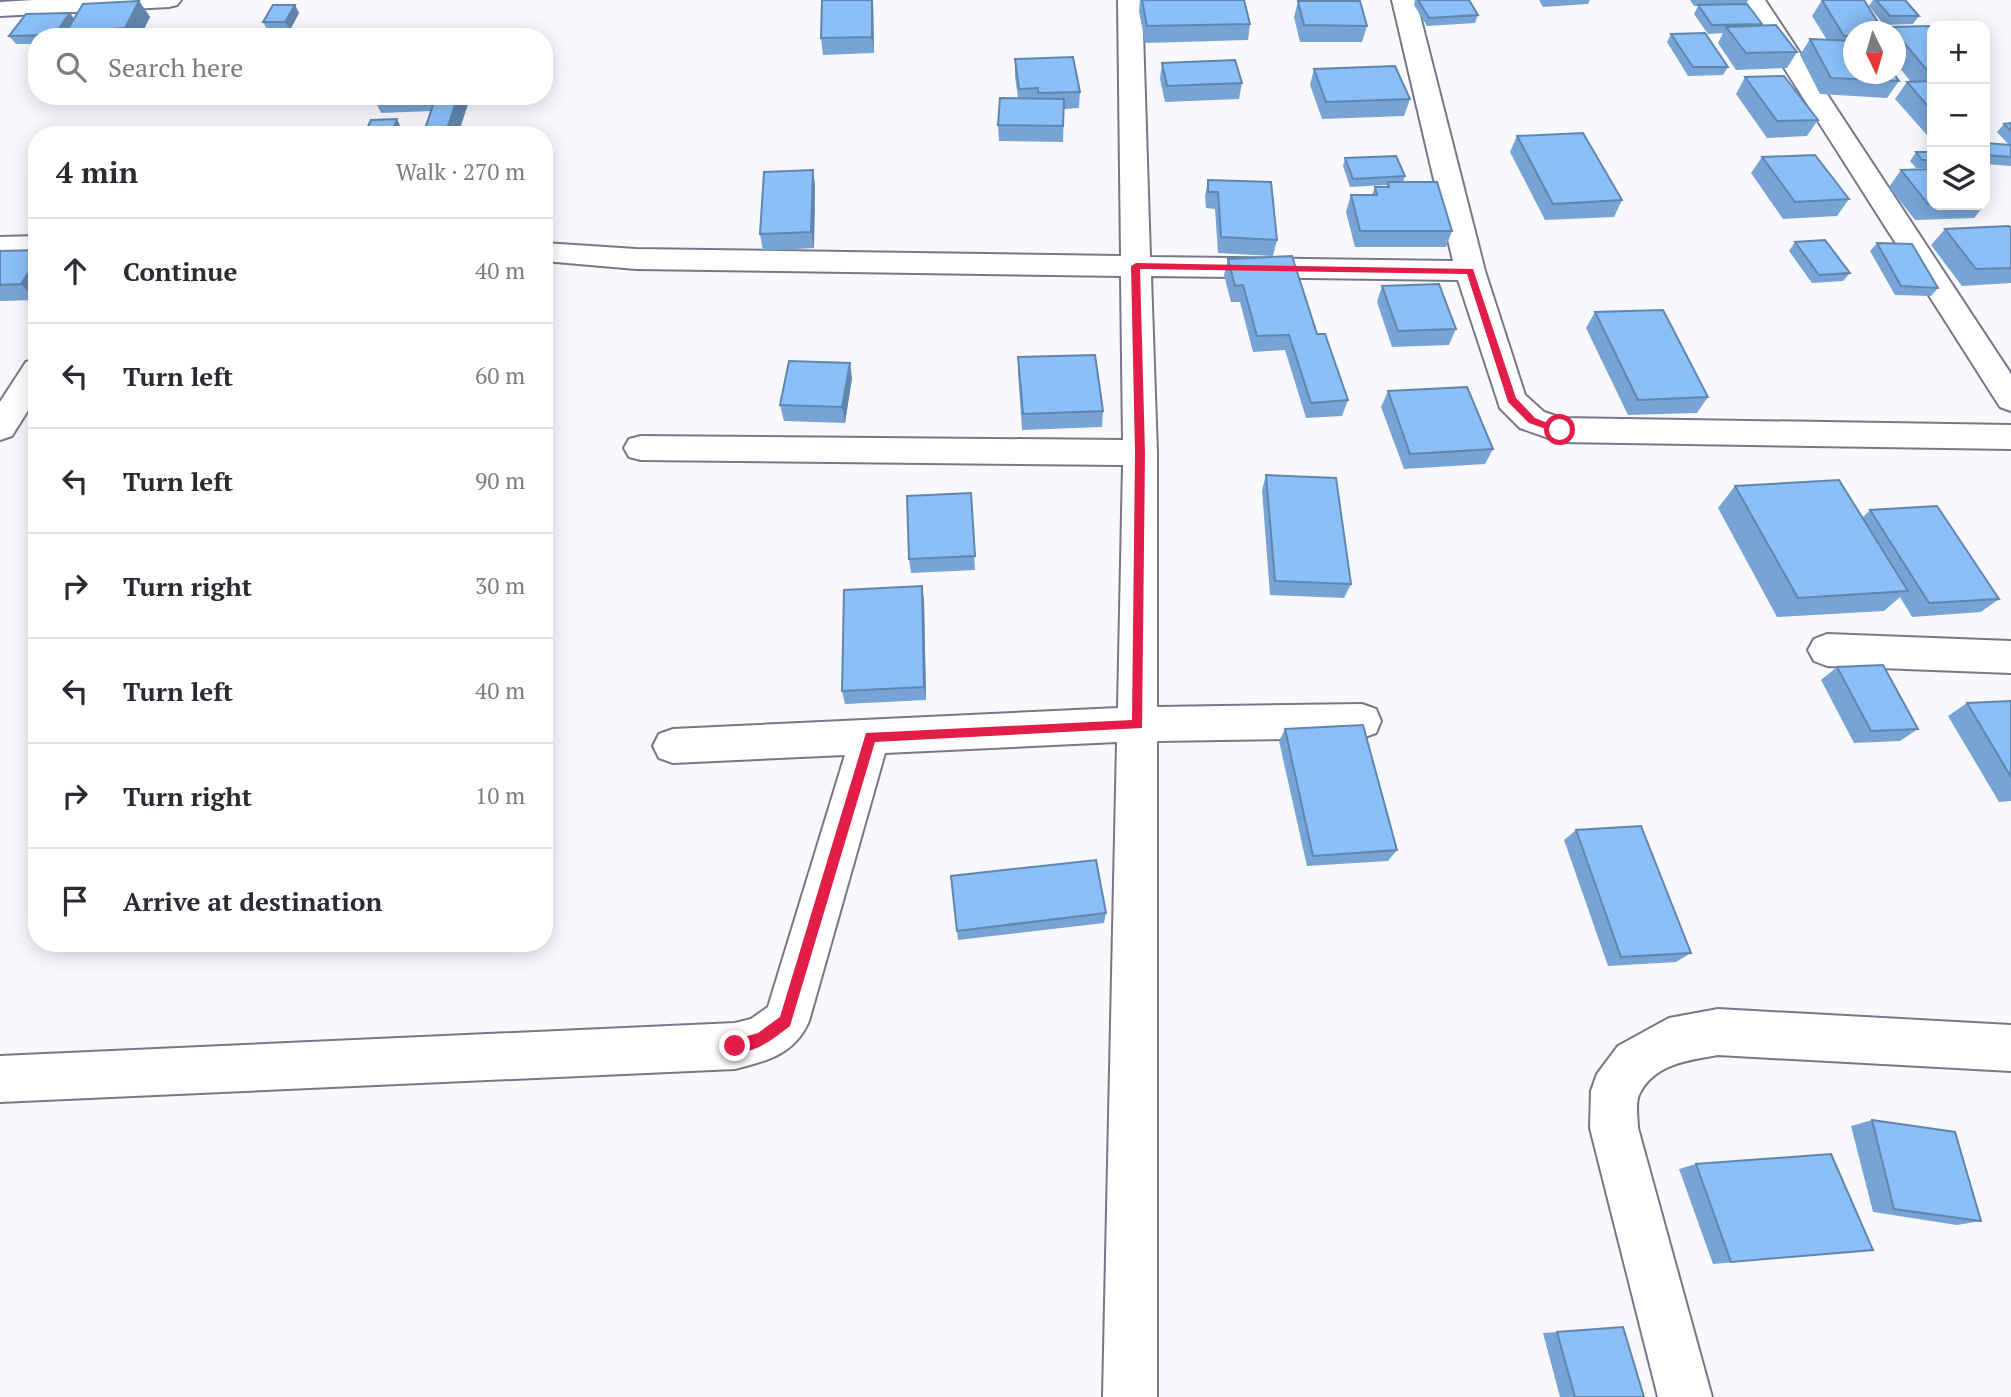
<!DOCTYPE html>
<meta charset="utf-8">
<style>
body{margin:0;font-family:"PT Serif",serif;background:#f7f7f7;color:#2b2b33}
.controls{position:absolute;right:21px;top:21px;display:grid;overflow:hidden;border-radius:14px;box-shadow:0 4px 18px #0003}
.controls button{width:63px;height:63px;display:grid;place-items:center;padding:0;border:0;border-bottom:2px solid #e1e1e2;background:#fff;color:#2b2b33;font:35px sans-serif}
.compass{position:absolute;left:1843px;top:21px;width:63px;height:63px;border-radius:50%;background:#fff;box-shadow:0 4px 18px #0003;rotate:175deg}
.stop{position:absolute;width:21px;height:21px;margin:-16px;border:5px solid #e11d48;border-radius:50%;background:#fff}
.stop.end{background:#e11d48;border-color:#fff;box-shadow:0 2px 7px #0008}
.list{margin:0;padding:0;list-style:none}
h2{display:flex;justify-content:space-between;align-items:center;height:91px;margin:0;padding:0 28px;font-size:30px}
h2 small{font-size:23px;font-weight:400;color:#7c7c81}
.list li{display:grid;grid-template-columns:46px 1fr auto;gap:21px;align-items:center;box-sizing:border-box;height:105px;padding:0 28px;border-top:2px solid #e1e1e2}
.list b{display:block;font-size:26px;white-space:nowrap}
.list em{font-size:23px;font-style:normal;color:#7c7c81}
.icon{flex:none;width:38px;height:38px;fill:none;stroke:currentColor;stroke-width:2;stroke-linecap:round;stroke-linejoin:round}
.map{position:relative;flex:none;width:2011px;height:1397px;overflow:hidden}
.search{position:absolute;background:#fff;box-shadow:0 4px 18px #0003;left:28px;top:28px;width:525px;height:77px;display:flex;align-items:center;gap:18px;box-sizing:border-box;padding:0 24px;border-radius:28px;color:#7c7c81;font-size:26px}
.panel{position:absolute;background:#fff;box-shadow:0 4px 18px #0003;left:28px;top:126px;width:525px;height:826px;border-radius:28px}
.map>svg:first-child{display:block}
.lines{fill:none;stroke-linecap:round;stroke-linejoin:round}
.street-casing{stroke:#757889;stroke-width:4}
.secondary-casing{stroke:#757889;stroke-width:4}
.street{fill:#fff;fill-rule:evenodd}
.secondary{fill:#fff;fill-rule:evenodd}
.wall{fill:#78a4d5}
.shaded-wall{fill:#6186ae}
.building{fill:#8bbff8;stroke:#6186ae;stroke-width:2}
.route{fill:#e11d48}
</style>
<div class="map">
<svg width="2011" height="1397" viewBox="0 0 2011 1397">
<rect width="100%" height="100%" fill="#f9f9fd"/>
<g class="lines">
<!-- street casing -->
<g class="street-casing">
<path id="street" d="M1118,0H1142L1150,257L1453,261L1392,0H1416L1485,271L1525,395L1544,412L1562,418L2011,425V449L1560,442L1520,428L1500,408L1458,280L1151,276L1157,453V707L1362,704L1376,709L1381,721L1376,733L1362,738L1157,741V1397H1103L1117,742L885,753L809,1021C795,1054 767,1061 735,1069L0,1102V1056L735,1023L751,1019L768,1007L845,755L673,763L659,758L653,746L659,734L673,729L1118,708L1123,465L641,460L629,457L624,448L629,439L641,436L1123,440L1121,276L636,269L544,261V243L636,249L1121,256Z
M1741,0H1765L2011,374V411L2000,407Z
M37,236V254L0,255V237Z
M37,359V396L12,436L0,440V402L26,362Z
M1827,634L2011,641V673L1827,666L1814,661L1808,650L1814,639Z
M1718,1009L2011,1025V1071L1718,1055C1689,1060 1653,1064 1639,1095C1635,1104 1638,1119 1638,1128L1712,1397H1658L1590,1128L1591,1091L1597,1074L1618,1046L1669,1018Z"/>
</g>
<!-- secondary casing -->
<g class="secondary-casing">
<path id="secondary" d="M34,0H181L177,5L169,7L0,16V2Z"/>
</g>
<!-- street -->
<use href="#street" class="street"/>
<!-- secondary -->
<use href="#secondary" class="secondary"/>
</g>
<!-- wall -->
<path class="wall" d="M822,0H873L874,53L823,55L821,38Z
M1140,0H1244L1250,24L1248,40L1145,43L1139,11Z
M1415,0H1469L1478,15L1475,23L1427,26L1414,5Z
M1539,0H1590L1588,4L1543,7Z
M1690,0H1748L1746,4L1762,24L1761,26L1797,52L1787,68L1736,70L1718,43L1723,33L1708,34L1694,14L1698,6H1694Z
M1822,0H1864L1853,32V74L1899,81L1887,98L1820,94L1800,55L1810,39L1827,40L1812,16Z
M1873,0H1905L1919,16L1913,24L1884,25L1869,6Z
M139,1L150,17L140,37H69L67,34L65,37H37V44H16L9,36Z
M1298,1L1367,26L1362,42H1300L1294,17Z
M295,5L299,13L290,30L268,31L263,22Z
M1891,27L1932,30V135H1927L1895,99L1907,82H1911L1895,62V32H1888Z
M1671,34L1728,67L1723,75L1688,76L1667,42Z
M1015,59L1080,92L1079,108L1064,109L1063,142L999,141L998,125L1018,98L1015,76Z
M1162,63L1242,83L1239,99L1165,102L1160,79Z
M1314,69L1410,99L1404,116L1322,119L1310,85Z
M1745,77L1818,120L1807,136L1767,138L1736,94Z
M373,96H469L470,98L431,111L381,113Z
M2011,123V166L1985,164V143L2009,145L1997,132L2004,124Z
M1517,136L1622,200L1614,217L1545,220L1510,152Z
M1916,152H1932V168H1916L1910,161Z
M1762,157L1849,199L1837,216L1783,219L1751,173Z
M1345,158L1405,176L1403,182L1452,231L1446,247H1355L1346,212L1351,195H1372L1375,187H1386L1387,185L1350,187L1343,166Z
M1932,169V205H1985V197L1988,201L1974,218L1915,220L1889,187L1901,170Z
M813,170L815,186L814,248L763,251L760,234Z
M1208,180L1277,240L1273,256L1218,253L1215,209L1206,208L1205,196Z
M2011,228V283L1962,286L1931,245L1945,229Z
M1795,242L1850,273L1843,281L1812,283L1789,251Z
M1877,243L1938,288L1931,296L1895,295L1870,251Z
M37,250L36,300L0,301V251Z
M1228,259L1317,334L1348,400L1342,416L1306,418L1285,350L1253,352L1240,302H1231L1224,275Z
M1382,286L1456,329L1449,345L1392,347L1377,302Z
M1595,312L1708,397L1697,413L1628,415L1586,328Z
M1018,357L1103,411L1102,427L1022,430L1018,373Z
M852,378L845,423L784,421L780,405Z
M1388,391L1493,449L1485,464L1404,469L1381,407Z
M1266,475L1351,584L1344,598L1270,595L1262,490Z
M1735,486L1862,518L1870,510L1999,599L1981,612L1912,617L1900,597L1884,611L1777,617L1718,508Z
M971,493L975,570L911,573L909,559Z
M924,600L926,700L845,704L842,691Z
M1837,667L1918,729L1900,741L1854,743L1821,680Z
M2011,701V801L1999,802L1948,716L1967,703Z
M1285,729L1397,850L1388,861L1307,866L1279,741Z
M1576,830L1691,953L1676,962L1608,966L1564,840Z
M951,876L1106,913L1104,923L958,940Z
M1872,1120L1981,1221L1957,1225L1873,1212L1851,1126Z
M1696,1164L1873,1250L1713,1264L1679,1169Z
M1623,1327L1644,1397H1560L1543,1333Z"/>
<!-- shaded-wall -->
<path class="shaded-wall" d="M872,0H873L874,53L872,37Z
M139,1L150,17L140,37H130L125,28Z
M295,5L299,13L290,30L285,22Z
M70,13L76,21L66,32L67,34L65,37H56L54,35Z
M458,96H469L470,98L458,135H445Z
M397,119L401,128L398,135H391Z
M813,170L815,186L814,248L811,232Z
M37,259V299L36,300L21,284Z
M850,363L852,378L845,423L842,407Z
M922,586L924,600L926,700L924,687Z"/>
<!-- building -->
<path class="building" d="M822,0H872V37L821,38Z
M1142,0H1244L1250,24L1147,26Z
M1418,0H1469L1478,15L1429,18Z
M1822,0H1864L1884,32H1853V36H1844Z
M1876,0H1905L1919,16H1890Z
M139,1L125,28L66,32L83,4Z
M1298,1H1360L1367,26L1304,25Z
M1747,4L1762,24L1712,25L1698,5Z
M273,5H295L285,22H263Z
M70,13L54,35L9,36L26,14Z
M1776,25L1797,52L1746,53L1726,27Z
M1929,26L1932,30V74H1930L1891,27Z
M1705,33L1728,67H1693L1671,34Z
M1810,39L1853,41V74H1894L1899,81L1831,78Z
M1073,57L1080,92L1038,93V88L1019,89L1015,59Z
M1235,60L1242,83L1167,86L1162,63Z
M1395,66L1410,99L1326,102L1314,69Z
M1784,76L1818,120L1777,121L1745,77Z
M1932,81V111L1907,82Z
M436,96H458L445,135H423Z
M1000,98L1064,99L1063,126L998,125Z
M397,119L391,135H364L371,120Z
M2011,123V131L2004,124Z
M1583,133L1622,200L1553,204L1517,136Z
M1985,143L2011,145V157L1985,155Z
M1916,152H1932V160H1922Z
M1815,155L1849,199L1795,202L1762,157Z
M1396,156L1405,176L1353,179L1345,158Z
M1932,169V204H1928L1901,170Z
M813,170L811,232L760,234L764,172Z
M1208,180L1271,182L1277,240L1221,237L1218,192H1208Z
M1388,182H1437L1452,231H1360L1351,195H1377L1375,187H1389Z
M2009,226L2011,228V268L1976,269L1945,229Z
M1825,240L1850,273L1819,275L1795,242Z
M1877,243L1912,244L1938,288L1901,286Z
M37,250V259L21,284L0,285V251Z
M1292,256L1317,334H1325L1348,400L1311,403L1289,335L1257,336L1243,285L1235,286L1228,259Z
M1439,284L1456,329L1398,331L1382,286Z
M1663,310L1708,397L1638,400L1595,312Z
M1095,355L1103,411L1023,414L1018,357Z
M789,361L850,363L842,407L780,405Z
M1467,387L1493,449L1410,454L1388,391Z
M1266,475L1336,478L1351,584L1275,581Z
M1839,480L1908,591L1798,598L1735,486Z
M971,493L975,556L909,559L907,496Z
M1937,506L1999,599L1929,603L1870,510Z
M922,586L924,687L842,691L844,590Z
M1883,665L1918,729L1871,731L1837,667Z
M2011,701V777L1967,703Z
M1363,725L1397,850L1313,856L1285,729Z
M1641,826L1691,953L1621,957L1576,830Z
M1096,860L1106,913L957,931L951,876Z
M1872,1120L1955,1132L1981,1221L1894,1209Z
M1831,1154L1873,1250L1731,1262L1696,1164Z
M1623,1327L1644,1397H1575L1557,1332Z"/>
<!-- route -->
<path class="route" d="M1136,263L1473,269L1516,398L1535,418L1565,430L1560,434L1529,423L1508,402L1467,274L1140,269L1145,453L1142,728L875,742L790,1026C774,1038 752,1057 730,1051V1041L758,1033L780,1017L866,733L1132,720L1135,453L1131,266Z"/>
</svg>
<div class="controls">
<button>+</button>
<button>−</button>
<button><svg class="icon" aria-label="layers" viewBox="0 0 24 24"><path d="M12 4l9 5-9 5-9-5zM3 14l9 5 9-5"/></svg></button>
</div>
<svg class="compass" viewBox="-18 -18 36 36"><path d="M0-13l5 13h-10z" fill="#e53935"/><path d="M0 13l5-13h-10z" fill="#7c7c81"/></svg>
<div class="stop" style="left:1560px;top:430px"></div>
<div class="stop end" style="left:735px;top:1046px"></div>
<div class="search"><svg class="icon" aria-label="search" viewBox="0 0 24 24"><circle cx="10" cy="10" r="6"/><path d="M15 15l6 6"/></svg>Search here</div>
<section class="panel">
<h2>4 min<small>Walk · 270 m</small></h2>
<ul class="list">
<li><svg class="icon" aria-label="ahead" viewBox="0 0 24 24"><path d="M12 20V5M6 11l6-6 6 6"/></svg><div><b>Continue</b></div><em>40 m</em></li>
<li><svg class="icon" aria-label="left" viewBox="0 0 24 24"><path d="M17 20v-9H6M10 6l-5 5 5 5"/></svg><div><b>Turn left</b></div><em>60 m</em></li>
<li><svg class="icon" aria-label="left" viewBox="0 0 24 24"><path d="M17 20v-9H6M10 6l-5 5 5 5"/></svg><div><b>Turn left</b></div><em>90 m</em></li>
<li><svg class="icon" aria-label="right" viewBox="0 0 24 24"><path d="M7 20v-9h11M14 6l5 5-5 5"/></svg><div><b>Turn right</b></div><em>30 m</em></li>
<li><svg class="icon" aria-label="left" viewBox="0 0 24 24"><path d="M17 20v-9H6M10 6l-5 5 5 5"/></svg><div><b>Turn left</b></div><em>40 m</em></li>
<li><svg class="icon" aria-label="right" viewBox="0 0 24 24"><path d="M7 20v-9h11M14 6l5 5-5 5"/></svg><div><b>Turn right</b></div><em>10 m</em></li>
<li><svg class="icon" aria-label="arrive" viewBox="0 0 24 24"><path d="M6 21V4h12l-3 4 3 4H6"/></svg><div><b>Arrive at destination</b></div></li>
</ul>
</section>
</div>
